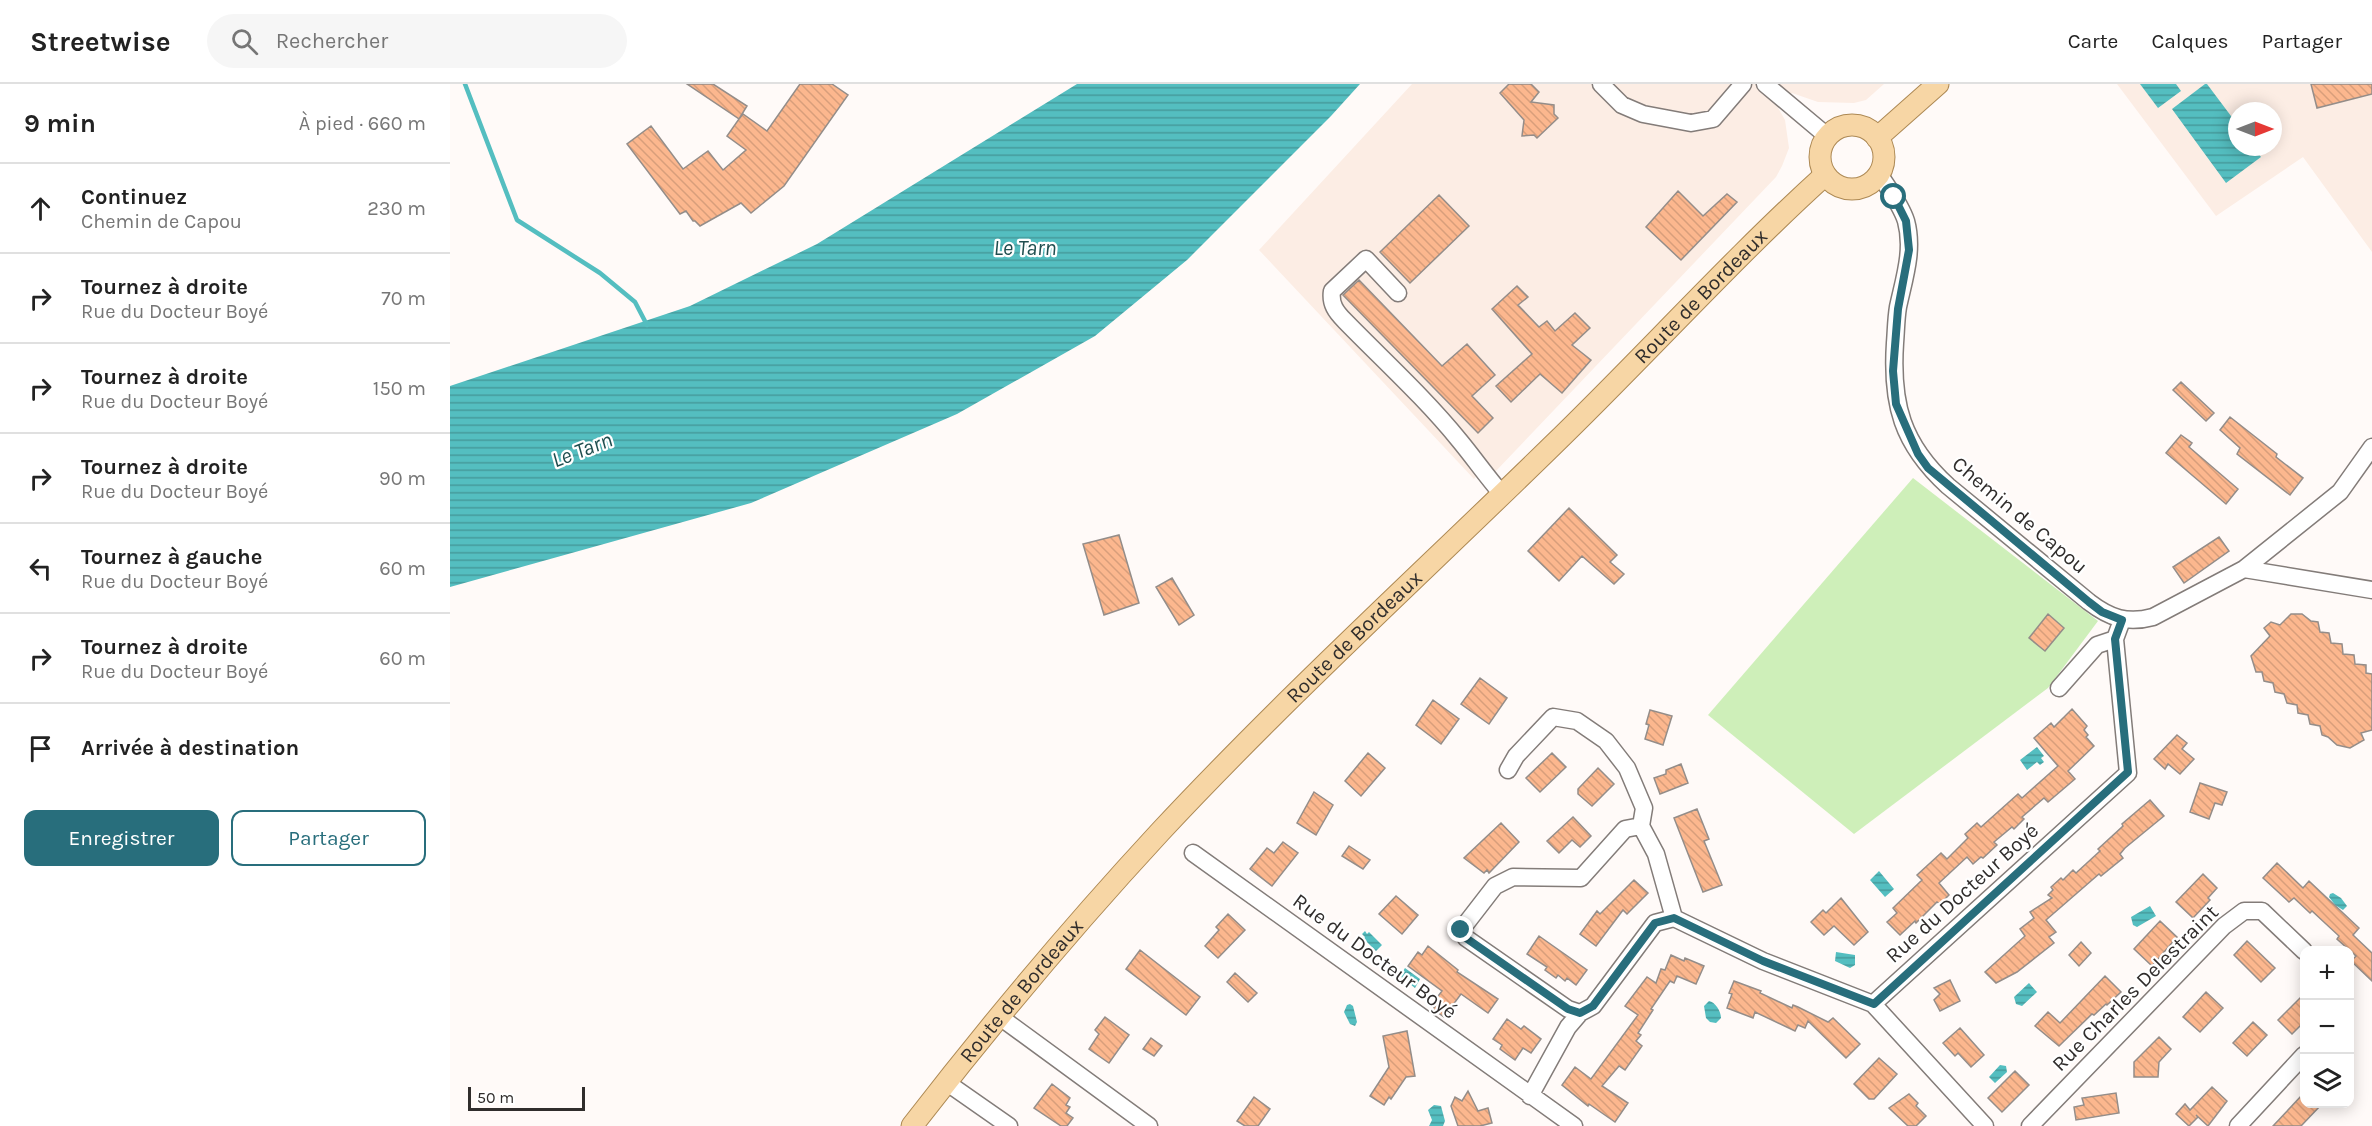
<!DOCTYPE html>
<html lang="fr">
<meta charset="utf-8">
<style>
body{margin:0;font-family:Karla,sans-serif;background:#f6f6f6;color:#222}
.controls{position:absolute;right:18px;bottom:18px;display:grid;overflow:hidden;border-radius:12px;box-shadow:0 3px 15px #0003}
.controls button{width:54px;height:54px;display:grid;place-items:center;padding:0;border:0;border-bottom:2px solid #e0e0e0;background:#fff;color:#222;font:30px sans-serif}
.compass{position:absolute;left:1778px;top:18px;width:54px;height:54px;border-radius:50%;background:#fff;box-shadow:0 3px 15px #0003;rotate:90deg}
.scale{position:absolute;left:18px;bottom:15px;width:117px;box-sizing:border-box;padding-left:6px;border:3px solid #302d2c;border-top:0;font-size:16px;line-height:21px;white-space:nowrap;color:#302d2c;-webkit-text-stroke:4px #fff;paint-order:stroke}
.stop{position:absolute;width:18px;height:18px;margin:-14px;border:4px solid #286e7c;border-radius:50%;background:#fff}
.stop.end{background:#286e7c;border-color:#fff;box-shadow:0 2px 6px #0008}
.list{margin:0;padding:0;list-style:none}
h2{display:flex;justify-content:space-between;align-items:center;height:78px;margin:0;padding:0 24px;font-size:26px}
h2 small{font-size:20px;font-weight:400;color:#767676}
.list li{display:grid;grid-template-columns:39px 1fr auto;gap:18px;align-items:center;box-sizing:border-box;height:90px;padding:0 24px;border-top:2px solid #e0e0e0}
.list b{display:block;font-size:22px;white-space:nowrap}
.list p{margin:0;font-size:20px;white-space:nowrap;color:#767676}
.list em{font-size:20px;font-style:normal;color:#767676}
.actions{display:flex;gap:12px;padding:18px 24px}
.actions a{flex:1;padding:14px 0;border:2px solid #286e7c;border-radius:12px;text-align:center;font-size:21px;color:#286e7c}
.actions .main{background:#286e7c;color:#fff}
.icon{flex:none;width:33px;height:33px;fill:none;stroke:currentColor;stroke-width:2;stroke-linecap:round;stroke-linejoin:round}
.map{position:relative;flex:none;width:1922px;height:1042px;overflow:hidden}
header{display:flex;align-items:center;gap:36px;box-sizing:border-box;height:84px;padding:0 30px;background:#fff;border-bottom:2px solid #e0e0e0}
header strong{font-size:28px}
nav{display:flex;gap:33px;margin-inline-start:auto;font-size:21px}
.search{width:420px;height:54px;background:#f6f6f6;display:flex;align-items:center;gap:15px;box-sizing:border-box;padding:0 21px;border-radius:33px;color:#767676;font-size:22px}
main{display:flex}
aside{flex:1;background:#fff}
.map>svg:first-child{display:block}
.built{fill:#fcede4;fill-rule:evenodd}
.pitch{fill:#ceefb9}
.water{fill:url(#water-rules)}
.lines{fill:none;stroke-linecap:round;stroke-linejoin:round}
.stream{stroke:#54bec0;stroke-width:4.5}
.building{fill:url(#building-back-hatch);stroke:#948d89;stroke-width:1.5}
.minor-casing{stroke:#837c79;stroke-width:19}
.major-casing{stroke:#ad8954;stroke-width:23}
.minor{stroke:#fff;stroke-width:16}
.major{stroke:#f7d6a5;stroke-width:21}
.route{stroke:#286e7c;stroke-width:8}
.labels{text-anchor:middle;dominant-baseline:central;stroke-width:4.5;stroke-linejoin:round;paint-order:stroke}
.street-label{font-size:21px;fill:#302d2c;stroke:#fff}
.water-label{font-size:22px;font-style:italic;fill:#1f4e4f;stroke:#fff}
</style>
<header>
<strong>Streetwise</strong>
<div class="search"><svg class="icon" aria-label="search" viewBox="0 0 24 24"><circle cx="10" cy="10" r="6"/><path d="M15 15l6 6"/></svg>Rechercher</div>
<nav><a>Carte</a><a>Calques</a><a>Partager</a></nav>
</header>
<main>
<aside>
<h2>9 min<small>À pied · 660 m</small></h2>
<ul class="list">
<li><svg class="icon" aria-label="ahead" viewBox="0 0 24 24"><path d="M12 20V5M6 11l6-6 6 6"/></svg><div><b>Continuez</b><p>Chemin de Capou</p></div><em>230 m</em></li>
<li><svg class="icon" aria-label="right" viewBox="0 0 24 24"><path d="M7 20v-9h11M14 6l5 5-5 5"/></svg><div><b>Tournez à droite</b><p>Rue du Docteur Boyé</p></div><em>70 m</em></li>
<li><svg class="icon" aria-label="right" viewBox="0 0 24 24"><path d="M7 20v-9h11M14 6l5 5-5 5"/></svg><div><b>Tournez à droite</b><p>Rue du Docteur Boyé</p></div><em>150 m</em></li>
<li><svg class="icon" aria-label="right" viewBox="0 0 24 24"><path d="M7 20v-9h11M14 6l5 5-5 5"/></svg><div><b>Tournez à droite</b><p>Rue du Docteur Boyé</p></div><em>90 m</em></li>
<li><svg class="icon" aria-label="left" viewBox="0 0 24 24"><path d="M17 20v-9H6M10 6l-5 5 5 5"/></svg><div><b>Tournez à gauche</b><p>Rue du Docteur Boyé</p></div><em>60 m</em></li>
<li><svg class="icon" aria-label="right" viewBox="0 0 24 24"><path d="M7 20v-9h11M14 6l5 5-5 5"/></svg><div><b>Tournez à droite</b><p>Rue du Docteur Boyé</p></div><em>60 m</em></li>
<li><svg class="icon" aria-label="arrive" viewBox="0 0 24 24"><path d="M6 21V4h12l-3 4 3 4H6"/></svg><div><b>Arrivée à destination</b></div></li>
</ul>
<div class="actions"><a class="main">Enregistrer</a><a>Partager</a></div>
</aside>
<div class="map">
<svg width="1922" height="1042" viewBox="0 0 1922 1042">
<defs>
<pattern id="water-rules" width="6" height="5" patternUnits="userSpaceOnUse" patternTransform="scale(1.5)"><rect width="6" height="5" fill="#54bec0"/><path d="M0 2.5h6" fill="none" stroke="#469b9c"/></pattern>
<pattern id="building-back-hatch" width="6" height="6" patternUnits="userSpaceOnUse" patternTransform="scale(1.5)"><rect width="6" height="6" fill="#fcb78e"/><path d="M-1 5l2 2M0 0l6 6M5-1l2 2" fill="none" stroke="#d89e7b"/></pattern>
</defs>
<rect width="100%" height="100%" fill="#fffaf8"/>
<!-- built -->
<path class="built" d="M962,0H1434L1416,16L1404,19L1368,18L1342,9L1327,22L1335,36L1339,64L1332,82L1326,93L1045,388L1035,383L1024,395L809,166Z
M1667,0H1922V168L1853,73L1766,132ZM1787,27H1823V63H1787Z"/>
<!-- pitch -->
<path class="pitch" d="M1463,394L1648,537L1598,604L1404,750L1258,631Z"/>
<!-- water -->
<path class="water" d="M627,0H910L881,32L737,176L645,252L507,330L301,419L0,503V302L240,222L367,160Z
M1690,0H1726L1731,7L1708,24Z
M1755,0H1757L1787,40V63H1804L1811,73L1776,99L1722,25Z
M1587,663L1594,672L1591,674L1594,678L1590,681L1587,678L1577,686L1570,676Z
M1429,787L1444,805L1435,813L1420,796Z
M1883,809L1891,814L1897,822L1893,826L1885,821L1879,813L1880,810Z
M1700,822L1706,832L1687,843L1683,841L1681,833Z
M915,847L917,850L919,848L932,861L926,867L914,855L915,853L912,850Z
M1386,868L1405,871V881L1400,884L1385,877Z
M955,884L970,895L965,904L950,892Z
M1579,899L1587,908L1572,922L1566,920L1564,913Z
M1259,917C1265,918 1271,927 1271,934L1266,939L1260,938L1256,934L1254,922Z
M900,920L903,922L907,938L905,942L900,940L894,928L897,921Z
M1550,981L1556,982L1557,988L1545,999L1539,993Z
M984,1021L991,1022L995,1037L993,1042H979L982,1036L978,1026Z"/>
<g class="lines">
<!-- stream -->
<path class="stream" d="M15,0L67,136L150,189L185,218L197,241"/>
</g>
<!-- building -->
<path class="building" d="M237,0H263L297,22L289,35L293,30L317,47L350,0H382L398,11L334,102L301,129L291,119L250,142L245,137H243L236,127L230,130L177,60L201,42L233,85L258,67L273,86L296,66L277,52L289,35Z
M1059,0H1081L1089,8L1081,18L1104,21V30L1108,34L1087,54L1084,51L1072,52L1074,36L1050,9Z
M1861,0H1922V10L1867,24Z
M1228,107L1253,132L1277,110L1287,118L1231,176L1196,143Z
M989,111L1019,142L960,199L930,168Z
M909,196L992,282L1017,260L1045,291L1022,312L1043,334L1028,349L893,211Z
M1067,202L1078,213L1068,221L1089,243L1097,237L1105,247L1125,229L1140,244L1122,261L1141,276L1112,309L1090,290L1061,318L1046,302L1082,270L1042,225Z
M1731,298L1764,329L1756,337L1723,306Z
M1780,333L1827,370L1826,373L1853,394L1840,411L1787,370L1790,364L1770,346Z
M1731,351L1742,359L1739,363L1788,405L1776,420L1716,369Z
M1119,424L1167,471L1160,478L1174,490L1164,500L1132,472L1109,497L1078,467Z
M669,451L689,519L654,531L633,460Z
M1769,453L1779,467L1734,499L1723,483Z
M722,494L744,531L729,541L706,503Z
M1598,530L1614,544L1595,567L1579,554Z
M1841,530H1852L1861,537L1868,538L1870,548L1879,549L1881,559L1892,560L1893,570L1904,571L1905,580L1916,581V589L1922,590V646L1911,649L1914,656L1900,664L1887,661L1878,653L1872,651L1870,642L1860,640L1858,631L1848,629L1847,621L1837,619L1834,610L1825,608L1823,599L1814,597L1812,588H1806L1801,572L1820,552L1814,544L1821,538L1830,541Z
M1030,594L1057,614L1039,640L1011,620Z
M983,616L1009,635L991,660L966,641Z
M1622,625L1637,642L1634,646L1638,651L1636,653L1644,662L1618,687L1625,695L1598,718L1594,714L1572,733L1574,735L1564,745L1562,743L1544,758L1547,761L1533,774L1531,773L1523,780L1517,773L1489,799L1499,811L1490,820L1487,818L1466,839L1465,837L1450,851L1437,838L1447,829L1443,824L1472,796L1467,791L1491,769L1497,775L1518,754L1515,750L1527,739L1531,743L1568,710L1572,714L1608,682L1584,654L1601,639L1604,643Z
M1200,626L1222,632L1213,661L1195,655L1199,641L1196,640Z
M1727,651L1737,659L1732,665L1744,675L1730,690L1718,680L1715,685L1704,675Z
M918,669L935,684L911,712L895,697Z
M1102,669L1116,683L1090,708L1076,694Z
M1231,680L1238,699L1210,710L1204,694L1216,690V686Z
M1148,684L1164,700L1142,722L1128,710V705Z
M1750,699L1777,708L1772,721L1765,719L1759,735L1740,728Z
M864,708L883,721L866,751L847,739Z
M1700,716L1714,732L1675,764L1670,770L1673,774L1651,792L1649,790L1596,836L1606,848L1599,853L1604,859L1567,888L1546,899L1535,888L1575,852L1570,845L1584,834L1580,828L1602,814L1598,811L1603,806L1601,803L1611,794L1613,796L1623,786L1626,789L1650,767L1648,765L1673,742L1672,740Z
M1247,725L1259,755L1254,757L1272,801L1253,808L1224,734Z
M1123,733L1141,752L1130,763L1122,756L1109,769L1097,757Z
M1051,739L1069,758L1039,789L1037,786L1034,789L1014,774Z
M833,758L848,769L822,802L800,785L817,764L824,769Z
M899,762L920,776L913,785L892,772Z
M1827,779L1853,804L1859,797L1909,844L1903,851L1922,869V897L1901,877L1906,872L1887,855L1889,852L1862,827L1860,829L1844,814L1839,818L1813,794Z
M1753,790L1767,804L1758,814L1760,816L1743,834L1726,818Z
M1184,796L1198,809L1177,830L1173,826L1146,862L1130,850L1147,827L1150,830Z
M946,812L968,831L952,850L929,830Z
M1391,814L1418,848L1404,861L1384,842L1374,851L1361,838L1373,826L1376,829Z
M778,830L795,846L768,874L755,862L769,846L766,843Z
M1710,837L1727,853L1702,882L1684,865Z
M1089,852L1137,886L1126,901L1117,894L1115,897L1108,891L1106,894L1095,886L1097,883L1077,870Z
M1797,857L1825,884L1811,898L1784,871Z
M1631,858L1641,869L1629,882L1619,871Z
M978,862L1008,886L1007,888L1048,915L1038,929L1011,910L994,933L983,925L985,922L982,920L992,907L958,882L968,868L972,871Z
M690,866L750,913L736,931L676,885Z
M1221,871L1234,877L1235,874L1254,882L1246,900L1227,892L1224,899L1220,897L1201,925L1203,926L1188,949L1191,951L1186,957L1192,962L1175,986L1169,982L1152,1002L1178,1019L1165,1038L1139,1020L1138,1022L1112,1001L1125,983L1141,995L1188,931L1175,922L1197,893L1206,899L1211,885L1215,886Z
M785,889L807,909L798,918L777,898Z
M1655,892L1671,908L1657,921L1656,920L1644,931L1642,930L1609,962L1585,942L1598,928L1610,939Z
M1500,896L1510,917L1490,927L1484,916L1490,910L1484,904Z
M1284,897L1311,907L1310,909L1342,924L1343,921L1348,923L1378,938L1383,934L1410,960L1396,974L1358,937L1355,944L1348,941L1345,947L1305,928L1303,934L1277,924L1282,910L1279,909Z
M1756,908L1773,924L1750,948L1733,933Z
M1854,910V938L1842,950L1828,936Z
M655,933L679,951L659,979L639,965L649,950L645,946Z
M1057,935L1071,945L1074,942L1091,955L1081,969L1073,964L1065,976L1050,965L1052,961L1043,955Z
M1803,938L1817,951L1797,972L1783,959Z
M1510,944L1534,971L1521,983L1508,969L1505,972L1493,959Z
M957,947L965,992L956,993L941,1015L939,1013L934,1021L920,1012L939,983L933,952Z
M1709,953L1721,965L1709,978L1708,993H1684V978Z
M701,954L712,962L704,972L693,965Z
M1429,974L1447,990L1424,1015H1419L1404,1000Z
M1565,987L1579,1001L1552,1028L1538,1014Z
M602,1000L620,1014L616,1021L620,1023L616,1029L623,1034L617,1042H611L584,1024Z
M1762,1003L1777,1017L1758,1042L1746,1031L1748,1033L1739,1042L1726,1030L1735,1020L1740,1026Z
M1018,1007L1028,1027L1038,1024L1042,1039L1030,1042H1008L1001,1022L1005,1013L1012,1017Z
M1666,1009L1669,1029L1626,1036L1624,1023L1634,1021L1632,1014Z
M1854,1009V1020H1872L1851,1042H1823Z
M1459,1010L1468,1019L1466,1022L1476,1032L1466,1042H1458L1439,1024Z
M804,1013L820,1025L808,1042H795L787,1037Z"/>
<g class="lines">
<!-- minor casing -->
<g class="minor-casing">
<path id="minor" d="M1151,0L1172,21L1193,30L1241,39L1263,35L1293,0
M1315,0L1377,52
M1429,90C1438,104 1451,121 1456,137C1464,166 1454,195 1448,223C1446,235 1446,247 1445,259C1441,320 1452,360 1498,402L1639,518C1660,534 1677,540 1703,533L1794,485L1922,506
M948,209L916,175L882,207C880,220 886,228 895,237C933,276 975,314 1009,356C1024,374 1037,393 1052,410
M1794,485L1890,408L1922,363
M1609,604L1647,561L1665,555
M1058,686L1066,672L1103,633L1127,637L1156,657L1177,684L1194,724L1191,742
M743,769L1124,1042
M1423,920L1535,1042
M1130,929L1118,925L1016,854L1011,846L1045,802L1063,793L1131,794L1175,745L1191,742L1206,770L1224,834
M550,933L699,1042
M496,998L559,1042
M1080,1012L1118,943L1130,929L1143,922L1205,839L1224,834L1313,877L1423,920L1678,689L1665,555L1672,536
M1580,1042L1774,842L1794,827H1812L1854,867
M1788,1042L1854,971"/>
</g>
<!-- major casing -->
<g class="major-casing">
<g id="major">
<circle cx="1402" cy="73" r="32"/>
<path d="M1427,54L1488,0"/>
<path id="s1" d="M462,1042C540,941 623,842 710,748C835,614 971,490 1102,362C1194,273 1280,177 1375,91"/>
</g>
</g>
<!-- minor -->
<use href="#minor" class="minor"/>
<!-- major -->
<use href="#major" class="major"/>
</g>
<g class="lines">
<!-- route -->
<path class="route" d="M1011,846L1016,854L1118,925L1130,929L1143,922L1205,839L1224,834L1313,877L1424,920L1678,688L1665,555L1672,536L1652,528L1639,518L1478,384L1468,370L1446,320L1443,287L1448,225L1459,166L1456,137L1444,113"/>
</g>
<g class="labels">
<!-- street labels -->
<g class="street-label">
<text stroke="none"><textPath href="#s1" startOffset="1146">Route de Bordeaux</textPath></text>
<text transform="translate(1570 431) rotate(40)">Chemin de Capou</text>
<text stroke="none"><textPath href="#s1" startOffset="660">Route de Bordeaux</textPath></text>
<text transform="translate(1512 809) rotate(-42)">Rue du Docteur Boyé</text>
<text transform="translate(925 872) rotate(36)">Rue du Docteur Boyé</text>
<text transform="translate(1685 904) rotate(-45)">Rue Charles Delestraint</text>
<text stroke="none"><textPath href="#s1" startOffset="174">Route de Bordeaux</textPath></text>
</g>
<!-- water labels -->
<g class="water-label">
<text x="575" y="164">Le Tarn</text>
<text transform="translate(132 366) rotate(-21)">Le Tarn</text>
</g>
</g>
</svg>
<div class="controls">
<button>+</button>
<button>−</button>
<button><svg class="icon" aria-label="layers" viewBox="0 0 24 24"><path d="M12 4l9 5-9 5-9-5zM3 14l9 5 9-5"/></svg></button>
</div>
<svg class="compass" viewBox="-18 -18 36 36"><path d="M0-13l5 13h-10z" fill="#e53935"/><path d="M0 13l5-13h-10z" fill="#767676"/></svg>
<div class="scale">50 m</div>
<div class="stop" style="left:1444px;top:113px"></div>
<div class="stop end" style="left:1011px;top:846px"></div>
</div>
</main>
